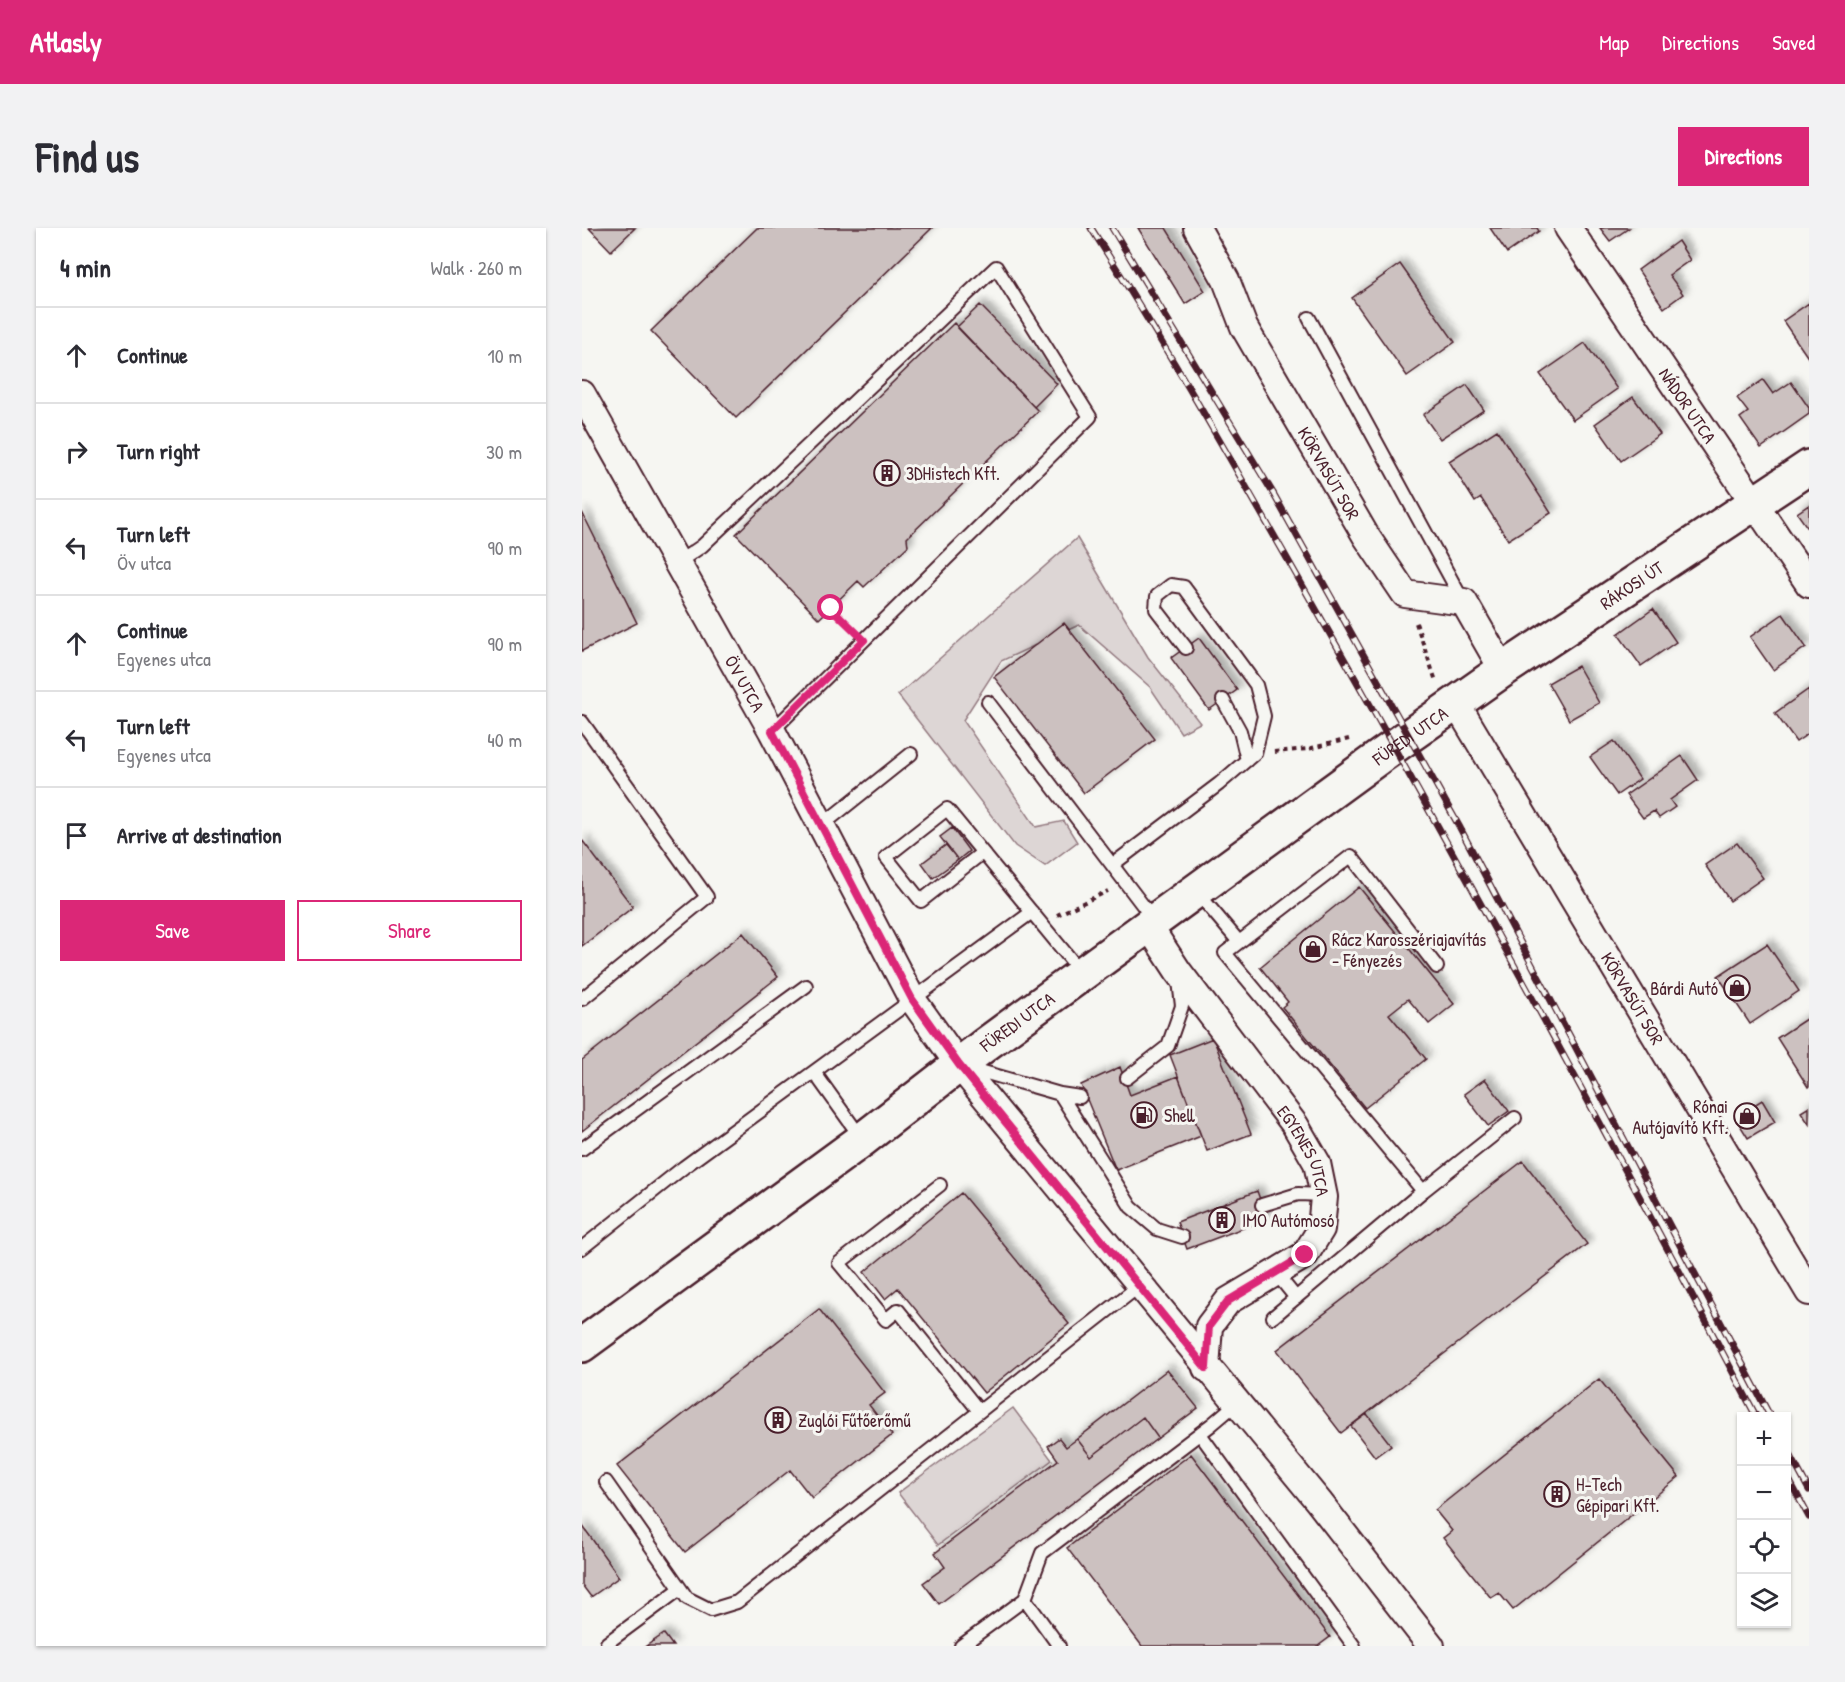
<!DOCTYPE html>
<meta charset="utf-8">
<style>
body{margin:0;font-family:"Patrick Hand",sans-serif;background:#f2f2f3;color:#2b2b33}
.controls{position:absolute;right:18px;bottom:18px;display:grid;overflow:hidden;border-radius:0px;box-shadow:0 2px 4px #0004}
.controls button{width:54px;height:54px;display:grid;place-items:center;padding:0;border:0;border-bottom:2px solid #e1e1e2;background:#fff;color:#2b2b33;font:30px sans-serif}
.stop{position:absolute;width:18px;height:18px;margin:-14px;border:4px solid #db2777;border-radius:50%;background:#fff}
.stop.end{background:#db2777;border-color:#fff;box-shadow:0 2px 6px #0008}
.list{margin:0;padding:0;list-style:none}
h2{display:flex;justify-content:space-between;align-items:center;height:78px;margin:0;padding:0 24px;font-size:26px}
h2 small{font-size:20px;font-weight:400;color:#7c7c81}
.list li{display:grid;grid-template-columns:39px 1fr auto;gap:18px;align-items:center;box-sizing:border-box;height:96px;padding:0 24px;border-top:2px solid #e1e1e2}
.list b{display:block;font-size:22px;white-space:nowrap}
.list p{margin:0;font-size:20px;white-space:nowrap;color:#7c7c81}
.list em{font-size:20px;font-style:normal;color:#7c7c81}
.actions{display:flex;gap:12px;padding:18px 24px}
.actions a{flex:1;padding:14px 0;border:2px solid #db2777;border-radius:0px;text-align:center;font-size:21px;color:#db2777}
.actions .main{background:#db2777;color:#fff}
.icon{flex:none;width:33px;height:33px;fill:none;stroke:currentColor;stroke-width:2;stroke-linecap:round;stroke-linejoin:round}
.map{position:relative;flex:none;width:1227px;height:1418px;overflow:hidden;border-radius:0px}
header{display:flex;align-items:center;gap:36px;box-sizing:border-box;height:84px;padding:0 30px;background:#db2777;color:#fff}
header strong{font-size:28px}
nav{display:flex;gap:33px;margin-inline-start:auto;font-size:21px}
.intro{display:flex;align-items:center;justify-content:space-between;box-sizing:border-box;height:144px;padding:0 36px}
h1{margin:0;font-size:42px}
.button{padding:15px 27px;border-radius:0px;background:#db2777;color:#fff;font-size:21px;font-weight:700}
main{display:flex;gap:36px;padding:0 36px}
aside{flex:1;background:#fff;border-radius:0px;box-shadow:0 2px 4px #0004}
.map>svg:first-child{display:block}
.green{fill:#ddd6d5;stroke:#947a80;stroke-width:1.5}
.building{fill:#ccc1c0;stroke:#4a1f2b;stroke-width:1.5;filter:url(#shadow)}
.lines{fill:none;stroke-linecap:round;stroke-linejoin:round}
.lane-casing{stroke:#4a1f2b;stroke-width:16}
.street-casing{stroke:#4a1f2b;stroke-width:30}
.secondary-casing{stroke:#4a1f2b;stroke-width:38}
.path{stroke:#4a1f2b;stroke-width:4;stroke-dasharray:4.5 4.5;stroke-linecap:butt}
.lane{stroke:#f6f6f2;stroke-width:12}
.street{stroke:#f6f6f2;stroke-width:26}
.secondary{stroke:#f6f6f2;stroke-width:33}
.rail-casing{stroke:#4a1f2b;stroke-width:7}
.rail{stroke:#f6f6f2;stroke-width:4.5;stroke-dasharray:14;stroke-linecap:butt}
.route{stroke:#db2777;stroke-width:8}
.labels{text-anchor:middle;dominant-baseline:central;stroke-width:6;stroke-linejoin:round;paint-order:stroke}
.street-label{font-size:18px;fill:#4a1f2b;stroke:#f6f6f2}
.poi-label{font-size:18px;fill:#4a1f2b;stroke:#f6f6f2;text-anchor:start}
</style>
<header>
<strong>Atlasly</strong>
<nav><a>Map</a><a>Directions</a><a>Saved</a></nav>
</header>
<div class="intro"><h1>Find us</h1><a class="button">Directions</a></div>
<main>
<aside>
<h2>4 min<small>Walk · 260 m</small></h2>
<ul class="list">
<li><svg class="icon" aria-label="ahead" viewBox="0 0 24 24"><path d="M12 20V5M6 11l6-6 6 6"/></svg><div><b>Continue</b></div><em>10 m</em></li>
<li><svg class="icon" aria-label="right" viewBox="0 0 24 24"><path d="M7 20v-9h11M14 6l5 5-5 5"/></svg><div><b>Turn right</b></div><em>30 m</em></li>
<li><svg class="icon" aria-label="left" viewBox="0 0 24 24"><path d="M17 20v-9H6M10 6l-5 5 5 5"/></svg><div><b>Turn left</b><p>Öv utca</p></div><em>90 m</em></li>
<li><svg class="icon" aria-label="ahead" viewBox="0 0 24 24"><path d="M12 20V5M6 11l6-6 6 6"/></svg><div><b>Continue</b><p>Egyenes utca</p></div><em>90 m</em></li>
<li><svg class="icon" aria-label="left" viewBox="0 0 24 24"><path d="M17 20v-9H6M10 6l-5 5 5 5"/></svg><div><b>Turn left</b><p>Egyenes utca</p></div><em>40 m</em></li>
<li><svg class="icon" aria-label="arrive" viewBox="0 0 24 24"><path d="M6 21V4h12l-3 4 3 4H6"/></svg><div><b>Arrive at destination</b></div></li>
</ul>
<div class="actions"><a class="main">Save</a><a>Share</a></div>
</aside>
<div class="map">
<svg width="1227" height="1418" viewBox="0 0 1227 1418">
<defs>
<filter id="shadow"><feDropShadow dx="5.5" dy="-5.5" stdDeviation="3" flood-color="#0004"/></filter>
</defs>
<rect width="100%" height="100%" fill="#f6f6f2"/>
<filter id="ink" filterUnits="userSpaceOnUse"><feTurbulence type="fractalNoise" baseFrequency=".0167" numOctaves="2"/><feDisplacementMap in="SourceGraphic" scale="12" xChannelSelector="R" yChannelSelector="G"/><feConvolveMatrix kernelMatrix="1 2 1 2 8 2 1 2 1" color-interpolation-filters="sRGB"/></filter>
<g filter="url(#ink)">
<!-- green -->
<path class="green" d="M495,310L566,429L618,495L599,505L568,459L497,397L419,433L381,492L454,599L482,593L495,614L463,638L433,618L316,467Z
M431,1180L470,1232L356,1317L316,1265Z"/>
<!-- building -->
<path class="building" d="M7,0H53L29,23Z
M175,0H350L154,190L69,103Z
M556,0H584L623,63L603,76Z
M908,0H955L957,3L925,25Z
M1018,0H1047L1028,13Z
M1096,13L1108,32L1087,47L1101,66L1082,80L1056,42Z
M818,36L873,114L825,148L770,70Z
M1227,75V131L1201,93Z
M398,77L475,156L452,179L375,99Z
M372,95L456,183L325,310L326,318L282,359L276,353L237,391L154,306Z
M1003,115L1035,161L991,192L958,146Z
M1181,152L1191,166L1209,154L1227,180V186L1179,220L1158,190L1166,184L1155,170Z
M885,157L902,182L858,211L841,187Z
M1051,169L1078,206L1039,233L1013,196Z
M915,202L969,285L926,312L899,270L893,274L867,233Z
M1227,277V302L1215,285Z
M0,284L55,395L0,423Z
M1071,381L1094,414L1059,438L1036,406Z
M1201,386L1224,419L1191,442L1168,409Z
M482,395L573,511L502,565L412,449Z
M617,410L655,462L627,482L589,430Z
M996,438L1017,475L987,492L966,455Z
M1227,461V505L1214,514L1193,485Z
M1032,513L1058,551L1035,567L1008,529Z
M1100,528L1116,552L1088,572L1093,579L1077,590L1072,583L1061,590L1044,567Z
M370,600L387,623L376,632L358,609Z
M0,612L51,679L0,718Z
M1155,615L1181,650L1148,673L1123,637Z
M364,617L376,632L351,650L340,635Z
M777,659L872,776L847,796L826,771L807,786L844,831L783,880L700,779L706,774L678,739Z
M161,705L196,749L0,903V832Z
M1185,716L1217,763L1168,796L1136,748Z
M1227,789V858L1226,859L1195,810Z
M631,810L669,906L625,923L588,827Z
M538,839L548,867L596,848L619,908L534,942L499,857Z
M903,851L927,883L906,898L882,866Z
M1180,872L1193,894L1166,910L1153,889Z
M1227,879V896L1219,884Z
M941,933L1005,1016L759,1205L695,1122Z
M675,963L685,991L605,1021L595,994Z
M379,965L487,1096L402,1165L316,1060L303,1071L282,1044Z
M237,1081L303,1165L287,1177L310,1207L230,1270L208,1242L103,1324L35,1238Z
M585,1142L616,1180L576,1210L561,1189L509,1229L495,1211Z
M1017,1151L1097,1249L931,1382L917,1365L909,1370L861,1310L870,1303L853,1282Z
M785,1186L809,1217L793,1229L769,1198Z
M561,1189L576,1210L357,1376L341,1355L363,1339L353,1325L476,1232L466,1218L477,1210L484,1219L495,1211L509,1229Z
M609,1226L748,1409L736,1418H560L485,1320Z
M0,1297L37,1349L9,1369L0,1357Z
M82,1406L91,1418H64Z"/>
<g class="lines">
<!-- lane casing -->
<g class="lane-casing">
<path id="lane" d="M727,90L881,373
M95,335L120,318L414,39L508,189L190,503
M641,472L658,503L665,532
M406,474L572,692
M0,494L125,669L0,771
M239,598L329,526
M400,625L339,673L304,629L365,581L499,744
M530,637L637,556L673,525L682,488L674,457L602,359L589,357L575,368L574,381L604,420
M614,663L657,714
M384,839L478,866L498,869
M232,844L280,911
M545,850L586,818L600,778L597,753
M478,866L549,979L575,1001L600,1009
M0,921L224,758
M358,957L257,1035L304,1092L316,1082L397,1183
M841,963L643,725L769,628L855,739
M680,977L716,966L742,967
M0,1020L102,939L450,684
M693,1044L714,1070
M691,1089L841,963L933,890
M618,1206L772,1418
M24,1254L105,1370L129,1382L155,1374L557,1058
M443,1371L460,1325L629,1197L655,1175
M25,1415L98,1361
M379,1418L443,1371L477,1418"/>
</g>
<!-- street casing -->
<g class="street-casing">
<g id="street">
<path id="s1" d="M615,0L644,52L662,99L784,308L823,366L882,374L921,442"/>
<path id="s2" d="M986,0L1227,356"/>
<path id="s3" d="M0,166L190,503L330,771L377,837L737,1274L849,1418"/>
<path id="s4" d="M874,475L1227,1064"/>
<path id="s5" d="M566,697L596,743L713,897L735,935L742,969L739,1001L723,1027L646,1073L627,1098L624,1140"/>
</g>
</g>
<!-- secondary casing -->
<g class="secondary-casing">
<g id="secondary">
<path id="s6" d="M0,1117L280,912L404,816L800,527L921,442L1227,239"/>
</g>
</g>
<!-- path -->
<path class="path" d="M249,380L268,398
M834,395L854,453
M692,524L726,521L767,511
M475,687L526,663"/>
<!-- lane -->
<use href="#lane" class="lane"/>
<!-- street -->
<use href="#street" class="street"/>
<!-- secondary -->
<use href="#secondary" class="secondary"/>
<!-- rail casing -->
<g class="rail-casing">
<path id="rail" d="M509,0C595,135 673,274 752,413C897,669 1037,928 1174,1188
M530,0L691,265L877,598L1188,1188
M1204,1219L1227,1262
M1204,1246L1227,1289"/>
</g>
<!-- rail -->
<use href="#rail" class="rail"/>
</g>
</g>
<g class="lines" filter="url(#ink)">
<!-- route -->
<path class="route" d="M249,380L282,412L190,503L330,771L377,837L624,1140L627,1098L646,1073L723,1027"/>
</g>
<!-- icons -->
<defs>
<g id="building-ring" transform="scale(1.35)"><circle r="9.5" fill="#f6f6f2" stroke="#4a1f2b" stroke-width="1.5"/><path d="M-4-6H4V6H1V3H-1V6H-4ZM-2.5-4.3h1.7v1.8h-1.7ZM.8-4.3h1.7v1.8H.8ZM-2.5-1h1.7V.8h-1.7ZM.8-1h1.7V.8H.8Z" fill="#4a1f2b"/></g>
<g id="shop-ring" transform="scale(1.35)"><circle r="9.5" fill="#f6f6f2" stroke="#4a1f2b" stroke-width="1.5"/><path d="M-5-2.5h2.3a2.7 3.5 0 0 1 5.4 0H5L5.5 6h-11ZM-1.5-2.5h3a1.5 2.3 0 0 0-3 0Z" fill="#4a1f2b"/></g>
<g id="fuel-ring" transform="scale(1.35)"><circle r="9.5" fill="#f6f6f2" stroke="#4a1f2b" stroke-width="1.5"/><path d="M-5.5-6h7V0h2V4h1.3V-2.5L3-4.5l.8-.8L6-3V5H2.5V1h-1V6h-7ZM-4.2-4.7v3.2H.2V-4.7Z" fill="#4a1f2b"/></g>
</defs>
<g fill-rule="evenodd">
<use href="#building-ring" x="305" y="245"/>
<use href="#shop-ring" x="731" y="721"/>
<use href="#shop-ring" x="1155" y="760"/>
<use href="#fuel-ring" x="562" y="887"/>
<use href="#shop-ring" x="1165" y="888"/>
<use href="#building-ring" x="640" y="992"/>
<use href="#building-ring" x="196" y="1192"/>
<use href="#building-ring" x="975" y="1266"/>
</g>
<g class="labels">
<!-- street labels -->
<g class="street-label">
<text stroke="none"><textPath href="#s2" startOffset="214">NÁDOR UTCA</textPath></text>
<text stroke="none"><textPath href="#s1" startOffset="279">KÖRVASÚT SOR</textPath></text>
<text stroke="none"><textPath href="#s6" startOffset="1296">RÁKOSI ÚT</textPath></text>
<text stroke="none"><textPath href="#s3" startOffset="332">ÖV UTCA</textPath></text>
<text stroke="none"><textPath href="#s6" startOffset="1028">FÜREDI UTCA</textPath></text>
<text stroke="none"><textPath href="#s4" startOffset="344">KÖRVASÚT SOR</textPath></text>
<text stroke="none"><textPath href="#s6" startOffset="542">FÜREDI UTCA</textPath></text>
<text stroke="none"><textPath href="#s5" startOffset="276">EGYENES UTCA</textPath></text>
</g>
<!-- poi labels -->
<g class="poi-label">
<text x="324" y="245">3DHistech Kft.</text>
<text x="750" y="711">Rácz Karosszériajavítás<tspan x="750" dy="21">- Fényezés</tspan></text>
<text x="1136" y="760" text-anchor="end">Bárdi Autó</text>
<text x="1146" y="878" text-anchor="end">Rónai<tspan x="1146" dy="21">Autójavító Kft.</tspan></text>
<text x="582" y="887">Shell</text>
<text x="660" y="992">IMO Autómosó</text>
<text x="216" y="1192">Zuglói Fűtőerőmű</text>
<text x="994" y="1256">H-Tech<tspan x="994" dy="21">Gépipari Kft.</tspan></text>
</g>
</g>
</svg>
<div class="controls">
<button>+</button>
<button>−</button>
<button><svg class="icon" aria-label="locate" viewBox="0 0 24 24"><circle cx="12" cy="12" r="6"/><path d="M12 2v4M12 18v4M2 12h4M18 12h4"/></svg></button>
<button><svg class="icon" aria-label="layers" viewBox="0 0 24 24"><path d="M12 4l9 5-9 5-9-5zM3 14l9 5 9-5"/></svg></button>
</div>
<div class="stop" style="left:249px;top:380px"></div>
<div class="stop end" style="left:723px;top:1027px"></div>
</div>
</main>
